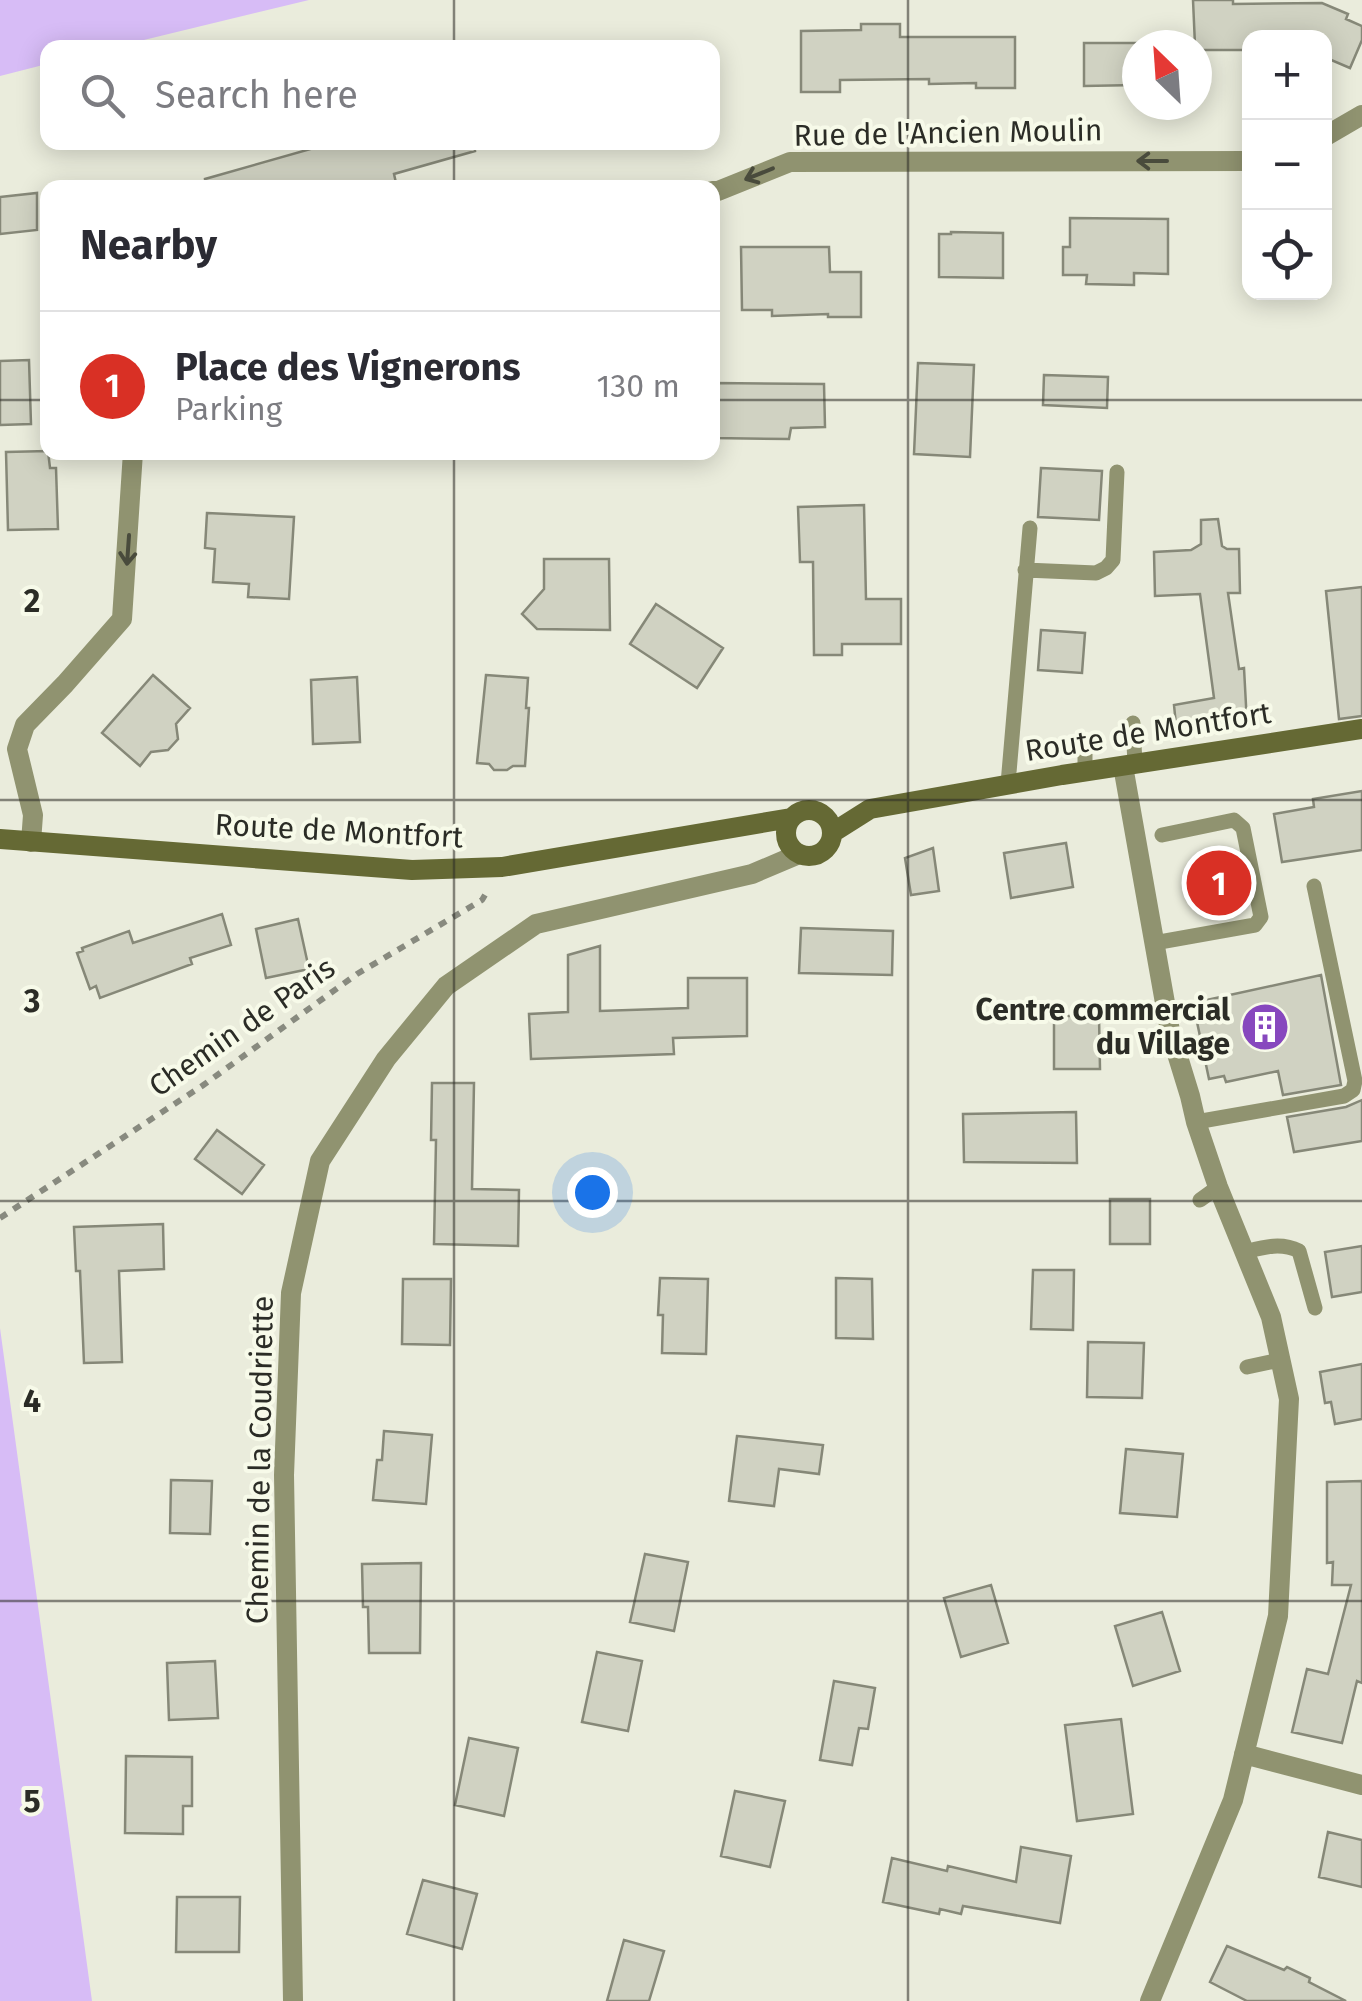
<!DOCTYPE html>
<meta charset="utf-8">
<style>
body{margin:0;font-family:"Fira Sans",sans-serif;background:#f7f7f7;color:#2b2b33}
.controls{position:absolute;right:30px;top:30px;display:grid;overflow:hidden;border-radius:20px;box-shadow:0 5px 25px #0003}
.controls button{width:90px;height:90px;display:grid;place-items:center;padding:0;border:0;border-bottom:2px solid #e1e1e2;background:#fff;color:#2b2b33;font:50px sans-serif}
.compass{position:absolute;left:1122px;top:30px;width:90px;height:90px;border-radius:50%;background:#fff;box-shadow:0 5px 25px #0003;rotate:335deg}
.you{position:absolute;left:592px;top:1192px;width:35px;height:35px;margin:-25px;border:8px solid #fff;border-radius:50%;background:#1a73e8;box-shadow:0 0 0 15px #1a73e833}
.badge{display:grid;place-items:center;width:65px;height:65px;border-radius:50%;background:#d93025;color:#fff;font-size:32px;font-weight:700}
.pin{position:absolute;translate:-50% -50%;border:5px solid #fff;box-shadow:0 2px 10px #0006}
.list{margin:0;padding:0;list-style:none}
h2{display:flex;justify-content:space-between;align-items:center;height:130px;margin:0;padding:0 40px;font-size:42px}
h2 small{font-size:32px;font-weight:400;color:#7c7c81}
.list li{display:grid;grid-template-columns:65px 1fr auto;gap:30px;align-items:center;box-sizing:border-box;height:150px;padding:0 40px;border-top:2px solid #e1e1e2}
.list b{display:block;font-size:38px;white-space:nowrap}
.list p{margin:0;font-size:32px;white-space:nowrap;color:#7c7c81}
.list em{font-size:32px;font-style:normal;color:#7c7c81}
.icon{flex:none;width:55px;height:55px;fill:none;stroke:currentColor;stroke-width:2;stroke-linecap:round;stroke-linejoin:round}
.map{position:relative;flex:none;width:1362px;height:2001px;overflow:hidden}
.search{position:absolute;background:#fff;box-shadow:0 5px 25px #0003;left:40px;top:40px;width:680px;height:110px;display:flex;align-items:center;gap:25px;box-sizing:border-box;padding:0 35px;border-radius:20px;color:#7c7c81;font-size:38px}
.panel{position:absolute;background:#fff;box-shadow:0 5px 25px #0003;left:40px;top:180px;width:680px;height:280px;border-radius:20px}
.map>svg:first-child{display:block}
.green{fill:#d7bcf6}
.building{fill:#d0d2c2;stroke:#868878;stroke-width:2.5}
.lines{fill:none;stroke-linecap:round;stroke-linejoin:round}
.path{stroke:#888a7f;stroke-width:6;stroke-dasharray:8 8;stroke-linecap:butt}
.lane{stroke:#909370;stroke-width:15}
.street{stroke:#909370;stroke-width:20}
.secondary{stroke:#656934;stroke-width:20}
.oneway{stroke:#494b3c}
.grid{fill:none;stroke:#2b2c26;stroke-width:2.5;stroke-opacity:0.55}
.labels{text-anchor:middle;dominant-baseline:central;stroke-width:8;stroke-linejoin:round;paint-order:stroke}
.street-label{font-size:30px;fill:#2b2c26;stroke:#f7fae9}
.poi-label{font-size:30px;font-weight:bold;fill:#2b2c26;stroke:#f7fae9;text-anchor:end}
.grid-label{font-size:32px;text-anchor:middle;font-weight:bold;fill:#2b2c26;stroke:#f7fae9;stroke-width:8;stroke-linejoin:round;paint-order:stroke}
</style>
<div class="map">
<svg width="1362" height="2001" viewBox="0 0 1362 2001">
<rect width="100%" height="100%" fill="#eaecdc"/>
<!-- green -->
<path class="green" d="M0,0H309L115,47L48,48L47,64L0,76Z
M0,1328L92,2001H0Z"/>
<!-- building -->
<path class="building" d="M1193,0H1233V4L1322,3L1348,14L1346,19L1362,26V40L1350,68L1324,57V38H1250V50H1197V45H1195Z
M861,24H900V37H1015V88H976V83L929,84V79L840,80V92H801V31L861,30Z
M1084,43H1137V85L1084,86Z
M335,142H474L475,151L394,174L396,183L380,188H206L205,179Z
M37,193V230L0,234V197Z
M1070,218L1168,219V274L1134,273V285L1086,284L1087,275H1063V247H1070Z
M951,232L1003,233V278L939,277V234H951Z
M741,247H829L830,272H861V317H828V314L772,316V310H742Z
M29,360L31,424L0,425V361Z
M918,363L974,365L970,457L914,454Z
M1044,375L1108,377L1107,408L1043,405Z
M714,383L824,384L825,427L791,428L789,439L713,438Z
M48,451L50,468H56L58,529L8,530L6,452Z
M1041,468L1102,471L1099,520L1038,517Z
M864,505L866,599H901V644H842V655H814L813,562H800L798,507Z
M207,513L294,517L289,599L248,597L249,584L213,582L215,549L205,548Z
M1218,519L1222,546L1227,549H1239L1240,593H1228L1239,669L1244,668L1247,724L1177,735L1174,705L1214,698L1200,594L1155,596L1154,552L1191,550L1201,544V520Z
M544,559H609L610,630L537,629L522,614L544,589Z
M1362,587V716L1339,719L1326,591Z
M656,604L723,648L697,688L630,644Z
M1041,630L1085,633L1082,673L1038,670Z
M153,675L190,708L176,724L178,739L168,750L151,752L140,766L102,733Z
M486,675L528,678L526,708H529L525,766H513L507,770H494L489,764L477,763Z
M357,677L360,742L313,744L311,680Z
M1362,791V850L1282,862L1274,814L1314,807L1313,799Z
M1066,843L1073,887L1011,898L1004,853Z
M933,848L939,891L911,895L905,858Z
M222,914L231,945L190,958L192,964L100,998L96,986L90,989L77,953L83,951L82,948L129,931L133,943Z
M298,919L309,969L266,978L256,929Z
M801,928L893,931L892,975L799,973Z
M600,946V1011L688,1008V978H747V1036L673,1038L674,1054L531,1059L529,1014L568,1012V955Z
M1321,975L1341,1085L1283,1095L1278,1071L1226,1082L1224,1076L1209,1079L1193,1003Z
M1054,1016H1099L1100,1069H1054Z
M432,1083H474L472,1189L519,1190L518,1246L434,1244L436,1140H431Z
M1362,1100V1141L1294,1152L1287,1117L1346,1107Z
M1076,1112L1077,1163L964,1162L963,1114Z
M217,1130L264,1165L242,1194L195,1159Z
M1110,1199H1150V1244H1110Z
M163,1224L164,1269L119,1271L122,1362L84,1363L80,1271H76L74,1227Z
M1362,1246V1292L1332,1297L1325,1252Z
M1033,1270H1074L1073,1330L1031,1329Z
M660,1278L708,1279L706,1354L662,1353L663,1315H658Z
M836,1278L872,1279L873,1339L836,1338Z
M403,1279H451L450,1345L402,1344Z
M1088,1342L1144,1343L1142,1398L1087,1397Z
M1362,1364V1419L1335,1424L1331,1402L1325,1403L1320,1372Z
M384,1431L432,1435L426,1504L373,1500L377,1460H382Z
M737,1436L823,1445L819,1474L779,1469L774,1506L729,1501Z
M1126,1449L1183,1454L1177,1517L1120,1513Z
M171,1480L212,1481L210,1534L170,1533Z
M1362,1481V1683L1357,1681L1342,1743L1292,1732L1307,1669L1328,1674L1351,1585H1332L1333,1562L1327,1563V1482Z
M645,1554L688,1562L674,1631L630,1622Z
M421,1563L420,1653H369L368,1607H363L362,1564Z
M991,1585L1008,1643L961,1657L944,1598Z
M1162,1612L1180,1671L1133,1686L1115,1626Z
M597,1652L642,1661L628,1731L582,1722Z
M215,1661L218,1718L169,1720L167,1663Z
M834,1681L875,1688L868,1729L859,1728L852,1765L820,1760Z
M1121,1719L1133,1814L1077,1821L1065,1725Z
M469,1738L518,1748L504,1816L455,1805Z
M126,1756L192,1757V1806H183V1834L125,1833Z
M735,1791L785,1801L770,1867L721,1856Z
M1328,1832L1362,1840V1887L1319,1877Z
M1021,1847L1071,1856L1060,1923L963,1906L961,1914L940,1909L939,1914L883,1902L892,1858L947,1871L948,1866L1016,1882Z
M423,1880L477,1894L462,1949L407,1934Z
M177,1897H240L239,1952H176Z
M624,1940L664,1951L649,2001H607Z
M1227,1946L1284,1970L1287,1967L1310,1978L1309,1982L1346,2001H1247L1210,1982Z"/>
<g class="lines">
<!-- path -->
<path class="path" d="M0,1218L202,1086L357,974L482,900L485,895"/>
<!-- lane -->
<path class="lane" d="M1025,570L1096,573L1106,568L1113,560L1117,472
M1133,723L1135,764
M1085,741V771
M1008,784L1030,528
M1154,943L1255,925L1261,917L1243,828L1234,820L1162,835
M1196,1122L1344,1096L1353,1090L1355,1081L1314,886
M1200,1200L1218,1187
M1245,1252C1264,1247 1281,1242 1299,1251L1315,1308
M1247,1367L1280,1360"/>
<!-- street -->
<path class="street" d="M1324,137L1362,115
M712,191H718L790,162L1250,161
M1123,766L1170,1031L1190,1096L1196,1122L1218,1187L1271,1317L1289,1399L1278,1616L1233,1800L1150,2001
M31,842L33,815L17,749L25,725L65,684L122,619L133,452
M1244,1754L1362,1785
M293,2001L284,1475L291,1293L320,1161L386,1059L446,986L536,924L752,874L799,854"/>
<!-- secondary -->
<path class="secondary" d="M786 833a23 23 0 1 1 46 0a23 23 0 1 1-46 0Z
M832,833L870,809L1062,775L1362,729
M0,839L412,870L502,867L791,818"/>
</g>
<!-- one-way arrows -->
<defs><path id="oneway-shaft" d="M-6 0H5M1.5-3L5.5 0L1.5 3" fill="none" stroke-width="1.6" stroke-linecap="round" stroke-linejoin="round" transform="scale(2.5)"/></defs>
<g class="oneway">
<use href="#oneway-shaft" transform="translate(1152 161) rotate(180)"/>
<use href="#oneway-shaft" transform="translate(759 174) rotate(158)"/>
<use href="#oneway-shaft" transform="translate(128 550) rotate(94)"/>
</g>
<!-- grid -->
<path class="grid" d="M454,0V48M908,0V2001M454,142V188M0,400H48M712,400H1362M454,452V2001M0,800H1362M0,1201H1362M0,1601H1362"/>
<!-- icons -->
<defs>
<g id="building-disc" transform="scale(2.5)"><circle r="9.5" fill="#8748be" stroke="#f7fae9"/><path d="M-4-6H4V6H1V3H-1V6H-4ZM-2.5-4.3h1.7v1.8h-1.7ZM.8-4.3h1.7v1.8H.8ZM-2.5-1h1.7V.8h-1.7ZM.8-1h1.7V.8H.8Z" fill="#fff"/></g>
</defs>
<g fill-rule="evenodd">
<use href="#building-disc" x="1265" y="1027"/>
</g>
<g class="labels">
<!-- street labels -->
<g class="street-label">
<text transform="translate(948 133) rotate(-1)">Rue de l'Ancien Moulin</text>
<text transform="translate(1148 732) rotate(-9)">Route de Montfort</text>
<text transform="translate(339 831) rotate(3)">Route de Montfort</text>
<text transform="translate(242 1027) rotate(-35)">Chemin de Paris</text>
<text transform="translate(260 1460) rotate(-89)">Chemin de la Coudriette</text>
</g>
<!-- poi labels -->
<g class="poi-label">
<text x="1230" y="1010">Centre commercial<tspan x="1230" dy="34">du Village</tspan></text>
</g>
</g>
<g class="grid-label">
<text x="32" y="612">2</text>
<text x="32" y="1012">3</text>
<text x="32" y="1412">4</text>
<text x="32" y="1812">5</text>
</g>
</svg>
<div class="controls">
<button>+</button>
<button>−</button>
<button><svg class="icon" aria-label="locate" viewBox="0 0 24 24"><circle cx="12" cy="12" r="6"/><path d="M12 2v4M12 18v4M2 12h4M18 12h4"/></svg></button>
</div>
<svg class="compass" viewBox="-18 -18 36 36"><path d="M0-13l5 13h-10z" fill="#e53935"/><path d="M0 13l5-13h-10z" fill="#7c7c81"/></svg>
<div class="you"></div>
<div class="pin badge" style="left:1219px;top:883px">1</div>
<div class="search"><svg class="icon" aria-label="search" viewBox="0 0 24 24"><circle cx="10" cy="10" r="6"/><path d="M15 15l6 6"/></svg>Search here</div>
<section class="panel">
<h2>Nearby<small></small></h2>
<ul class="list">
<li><span class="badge">1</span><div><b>Place des Vignerons</b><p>Parking</p></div><em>130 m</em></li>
</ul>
</section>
</div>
